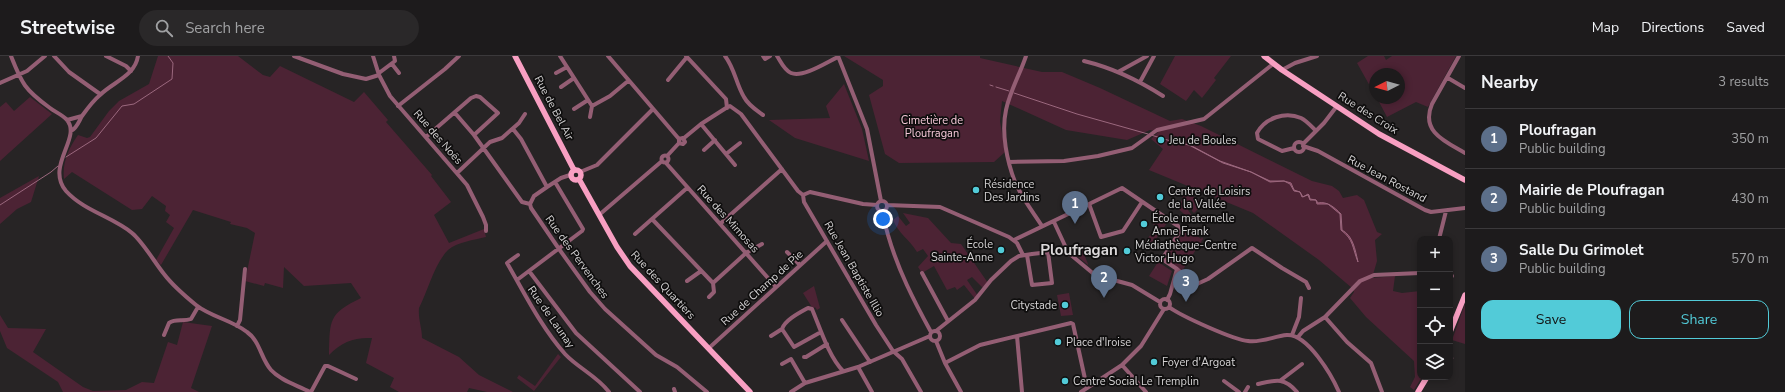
<!DOCTYPE html>
<meta charset="utf-8">
<style>
body{margin:0;font-family:"Nunito Sans",sans-serif;background:#2a2829;color:#f1f3f6}
.controls{position:absolute;right:12px;bottom:12px;display:grid;overflow:hidden;border-radius:8px;box-shadow:0 2px 6px #0003}
.controls button{width:36px;height:36px;display:grid;place-items:center;padding:0;border:0;border-bottom:1px solid #3b393b;background:#1d1b1c;color:#f1f3f6;font:20px sans-serif}
.compass{position:absolute;left:1369px;top:12px;width:36px;height:36px;border-radius:50%;background:#1d1b1c;box-shadow:0 2px 6px #0003;rotate:264deg}
.you{position:absolute;left:883px;top:163px;width:14px;height:14px;margin:-10px;border:3px solid #fff;border-radius:50%;background:#1a73e8;box-shadow:0 0 0 6px #1a73e833}
.badge{display:grid;place-items:center;width:26px;height:26px;border-radius:50%;background:#52cbd8;color:#fff;font-size:13px;font-weight:700}
.pin{position:absolute;translate:-50% -33px;filter:drop-shadow(0 1px 2px #0008)}
.pin::after{content:'';position:absolute;top:21px;width:14px;height:12px;background:inherit;clip-path:polygon(0 0,100% 0,50% 100%)}
.list{margin:0;padding:0;list-style:none}
h2{display:flex;justify-content:space-between;align-items:center;height:52px;margin:0;padding:0 16px;font-size:17px}
h2 small{font-size:13px;font-weight:400;color:#a0a1a3}
.list li{display:grid;grid-template-columns:26px 1fr auto;gap:12px;align-items:center;box-sizing:border-box;height:60px;padding:0 16px;border-top:1px solid #3b393b}
.list b{display:block;font-size:15px;white-space:nowrap}
.list p{margin:0;font-size:13px;white-space:nowrap;color:#a0a1a3}
.list em{font-size:13px;font-style:normal;color:#a0a1a3}
.actions{display:flex;gap:8px;padding:12px 16px}
.actions a{flex:1;padding:9px 0;border:1px solid #52cbd8;border-radius:12px;text-align:center;font-size:14px;color:#52cbd8}
.actions .main{background:#52cbd8;color:#111}
.icon{flex:none;width:22px;height:22px;fill:none;stroke:currentColor;stroke-width:2;stroke-linecap:round;stroke-linejoin:round}
.map{position:relative;flex:none;width:1465px;height:336px;overflow:hidden}
header{display:flex;align-items:center;gap:24px;box-sizing:border-box;height:56px;padding:0 20px;background:#1d1b1c;border-bottom:1px solid #3b393b}
header strong{font-size:19px}
nav{display:flex;gap:22px;margin-inline-start:auto;font-size:14px}
.search{width:280px;height:36px;background:#2a2829;display:flex;align-items:center;gap:10px;box-sizing:border-box;padding:0 14px;border-radius:22px;color:#a0a1a3;font-size:15px}
main{display:flex}
aside{flex:1;background:#1d1b1c}
.map>svg:first-child{display:block}
.green{fill:#4c2334}
.water{fill:#833a5a;stroke:#9b687e}
.lines{fill:none;stroke-linecap:round;stroke-linejoin:round}
.stream{stroke:#9b687e;stroke-width:1}
.minor{stroke:#945e74;stroke-width:4}
.major{stroke:#f89fc2;stroke-width:5.5}
.poi-dot{fill:#52cbd8;stroke:#0f0e0e;stroke-width:1.5}
.labels{text-anchor:middle;dominant-baseline:central;stroke-width:3.5;stroke-linejoin:round;paint-order:stroke}
.street-label{font-size:11px;fill:#d4d2d3;stroke:#0f0e0e}
.park-label{font-size:11px;fill:#f4c7d7;stroke:#0f0e0e}
.poi-label{font-size:11px;fill:#d4d2d3;stroke:#0f0e0e;text-anchor:start}
.district-label{font-size:15px;font-weight:bold;fill:#dbd8d9;stroke:#0f0e0e}
</style>
<header>
<strong>Streetwise</strong>
<div class="search"><svg class="icon" aria-label="search" viewBox="0 0 24 24"><circle cx="10" cy="10" r="6"/><path d="M15 15l6 6"/></svg>Search here</div>
<nav><a>Map</a><a>Directions</a><a>Saved</a></nav>
</header>
<main>
<div class="map">
<svg width="1465" height="336" viewBox="0 0 1465 336">
<rect width="100%" height="100%" fill="#272425"/>
<!-- green -->
<path class="green" d="M158,0H238L263,19L270,21L280,10L354,46L364,36L388,64L386,66L432,119L431,120L451,146L434,159L449,187L484,173L486,181C474,184 457,186 448,194C434,208 428,235 419,252C418,263 422,272 422,282L459,301L479,319L513,336H487L469,332L467,336H399L390,331L394,322L366,307L372,282C355,281 341,286 329,299C330,264 328,258 361,242L351,227L304,230L284,211L283,232L265,227L264,230L245,225L255,177L247,172L230,168L231,166L193,154L161,209L156,204L174,172L166,166L170,159L165,155L166,150L152,140L142,153L132,154L72,116L64,123C62,106 69,92 78,79L87,82L90,81L109,55L119,45L149,28Z
M844,0H980V2L1042,16H1062L1100,32L1170,65L1182,63L1201,70L1312,125L1332,130L1339,135L1343,142L1357,139L1364,144L1377,176L1382,178L1375,184L1377,205L1372,222L1395,220L1393,235L1402,237L1420,235V321H1422L1414,334L1410,331L1415,321L1414,305L1366,261L1350,242L1354,236L1352,232L1319,204L1253,157L1149,114L1163,93L1151,83L1158,76L1150,74L1127,84L1066,74L1002,45L1000,65L1005,96L994,106L899,107L885,98L869,39L883,30V24Z
M1175,0H1231L1214,22L1216,24L1202,42L1194,34L1186,45L1160,28Z
M1368,0H1384L1386,4L1392,0H1456L1428,51L1416,46L1387,61L1377,42H1399V18H1375V39L1357,7Z
M844,28L862,73L869,105L795,82L769,64L830,62L826,50Z
M30,41L52,58L0,105V51L6,46L14,55Z
M39,120L31,146L17,153L0,168V142Z
M1184,133L1203,148L1194,157L1192,155L1193,149H1187L1188,154L1192,160L1190,163L1177,152L1182,144Z
M903,157L928,162L951,187L961,188L988,227L984,233L972,221L967,224L978,240L976,244L964,229L957,234L955,231L947,234L934,210L922,217L918,211L928,200L923,193L917,196C910,184 898,177 893,164L898,160L906,170L910,167Z
M1158,163L1167,167L1149,193L1143,189L1156,171L1152,167Z
M1188,172L1201,183L1202,181L1203,183L1182,215L1165,205L1164,200Z
M1080,188L1088,208V209L1072,196L1069,192Z
M1158,206L1172,215L1167,230L1149,220Z
M814,230L820,252L817,254L815,251L813,253L803,237Z
M1069,237L1073,259L1061,260L1057,239Z
M1465,248V288L1452,284Z
M0,259L8,272L46,273L33,296L83,331L93,335L126,334L142,326L154,327L168,286L177,289L183,266L212,270L191,332L199,336H63L58,326L7,292L0,275Z
M558,298L561,301L534,335L517,322L519,319L535,330Z"/>
<!-- water -->
<path class="water" d="M1174,86L1190,89L1220,105L1251,116L1270,125H1284L1291,127L1294,134L1300,136L1303,141L1308,138L1309,139L1310,143L1316,144L1318,147C1327,145 1334,151 1341,158L1342,174C1353,180 1355,193 1358,206C1352,191 1354,184 1341,174L1340,158L1328,148H1317L1316,144H1310L1308,139L1302,141L1300,136L1294,135L1290,128L1284,125L1270,126L1251,116L1223,107L1189,89Z"/>
<g class="lines">
<!-- stream -->
<path class="stream" d="M990,29L993,30
M996,31L1009,35
M1014,37L1077,58L1148,78
M1151,79L1174,86
M66,101L96,82L122,50L134,48L172,23L173,7L168,0
M0,149L51,116L58,110
M1450,301L1453,302"/>
<!-- minor -->
<path class="minor" d="M11,0C22,28 25,34 50,52C55,56 63,59 67,64C82,82 45,110 66,135C84,155 113,161 132,177C143,186 155,207 164,218C173,230 185,240 196,249C211,261 232,264 247,276C260,285 261,303 271,314C281,325 297,329 310,336
M54,0L69,16L100,38
M106,0L126,10L131,15
M294,0L343,18L366,23L379,19
M373,0L379,19L390,40L467,129L483,161L486,169V175
M560,0L592,50L610,40L628,25
M608,0L679,83V87L683,88L685,86L683,82L679,83
M686,0L726,43L727,52
M725,0C735,13 736,28 744,41C748,49 756,54 763,59
M763,0L765,3L770,0
M777,0C781,6 784,14 791,17C803,22 827,6 838,1
M838,0L867,73L881,145
M1026,0C1020,18 1010,35 1006,54C1001,77 1007,105 1015,126C1022,142 1033,156 1042,170
M1459,0L1432,48C1420,76 1446,86 1465,97
M1084,5C1113,12 1138,24 1163,40
M392,8L399,17
M1282,14L1295,7L1317,0
M1118,16L1147,0
M379,17L395,5L394,0
M556,17L567,11
M1448,22L1465,32
M668,24L687,1
M1140,26L1154,0
M0,27L27,15L45,0
M561,31L574,22
M398,50L445,13L459,0
M574,53L588,44
M590,61L592,50
M67,64L82,60
M701,68L735,109
M513,73L521,83L547,131L561,122L570,119
M71,75C77,72 79,65 82,60C87,53 94,44 100,39C113,26 135,20 138,0
M474,79L522,146L530,148L534,140L547,131
M426,81L471,42L476,40L480,41L498,57L474,79L455,57
M684,82L701,68L726,52L730,50L741,58L798,135L803,139
M1294 91a5 5 0 1 1 10 0a5 5 0 1 1-10 0Z
M1303,88L1324,67L1337,50
M1303,90L1318,95L1425,154L1431,156L1465,152
M1294,92L1282,95L1258,83L1257,77C1265,62 1285,55 1301,62C1307,65 1311,70 1316,75
M704,94L715,84
M726,98L740,87
M661.5 103a3.5 3.5 0 1 1 7 0a3.5 3.5 0 1 1-7 0Z
M667,100L679,87
M1009,106L1064,105L1098,100L1132,92L1157,74L1204,63L1273,8
M666,107L776,231
M580,116L597,109L652,54
M457,117L490,86L502,82L519,67L525,58
M803,139L804,146L876,269L893,295L902,303L921,336
M803,139L810,136L863,148L877,149
M877 150a5 5 0 1 1 10 0a5 5 0 1 1-10 0Z
M530,148L531,152L559,193L590,236L605,253L656,299L677,311L707,336
M1089,148L1122,132L1178,170L1179,177L1164,200L1165,205L1177,213L1170,238L1167,244
M887,149L940,151L1009,181L1017,187L1023,199
M882,155C883,163 886,171 888,179C898,214 914,245 931,276
M599,159L662,105
M652,163L713,227L746,197L762,188
M1054,166L1067,194V198
M720,168L782,113
M635,178L687,132
M1439,183L1446,155
M1014,184L1089,148L1101,181L1123,175L1142,146
M787,196L800,209
M518,199L507,207C525,238 541,271 565,298C578,312 597,320 609,336
M1027,199L1032,229L1052,227L1048,196
M1177,213L1192,226L1197,228L1208,223L1252,192L1282,212L1306,226L1309,232
M529,215L576,277L640,336
M922,217L948,265
M1450,220H1452
M517,224L582,175L583,173L555,126
M687,225L701,215
M709,241L714,236L713,227
M1160 248a5 5 0 1 1 10 0a5 5 0 1 1-10 0Z
M1169,251C1181,260 1234,284 1248,285C1262,287 1274,280 1287,279C1308,278 1332,320 1339,336
M1325,261L1347,286L1371,307L1382,336
M842,264L870,306
M237,270L240,264L245,213
M930 280a5 5 0 1 1 10 0a5 5 0 1 1-10 0Z
M936,275L975,244L991,224L1011,205L1019,200L1032,198L1058,195L1071,199L1095,219L1132,229L1160,246
M821,276L794,291L782,273C785,264 799,257 808,252L812,253C820,272 829,301 843,315
M164,279L169,267C176,262 183,266 191,263L198,251
M1292,279L1299,261L1301,242
M771,280L782,273
M1017,280L1022,336
M1298,281L1303,275L1325,261L1360,225L1374,219L1420,217
M936,285L945,307L961,336
M709,292L827,185
M804,301H806L827,288
M945,307L980,289L1071,267L1073,268L1087,332
M782,308L791,303L805,327
M1122,309L1146,336
M858,311L872,336
M1281,324L1302,308
M1224,325L1239,336
M1258,328C1276,324 1284,321 1297,336
M674,333L675,336
M311,336L325,310H328L356,323
M791,336L805,327L858,311L930,280
M1081,336L1122,309L1141,290L1164,253
M1245,336L1248,331"/>
<!-- major -->
<path class="major" d="M515,0L574,114
M1264,0L1282,14L1379,78L1465,124
M571 119a5 5 0 1 1 10 0a5 5 0 1 1-10 0Z
M579,123L617,191L630,210L750,336
M1450,276L1465,239
M1418,336L1427,321"/>
</g>
<!-- markers -->
<g class="poi-dot">
<circle cx="1161" cy="84" r="4"/>
<circle cx="976" cy="134" r="4"/>
<circle cx="1160" cy="141" r="4"/>
<circle cx="1144" cy="168" r="4"/>
<circle cx="1001" cy="194" r="4"/>
<circle cx="1127" cy="195" r="4"/>
<circle cx="1065" cy="249" r="4"/>
<circle cx="1058" cy="286" r="4"/>
<circle cx="1154" cy="306" r="4"/>
<circle cx="1065" cy="325" r="4"/>
</g>
<g class="labels">
<!-- street labels -->
<g class="street-label">
<text transform="translate(554 52) rotate(62)">Rue de Bel Air</text>
<text transform="translate(1368 57) rotate(32)">Rue des Croix</text>
<text transform="translate(438 81) rotate(49)">Rue des Noës</text>
<text transform="translate(1387 123) rotate(28)">Rue Jean Rostand</text>
<text transform="translate(728 163) rotate(48)">Rue des Mimosas</text>
<text transform="translate(577 201) rotate(54)">Rue des Pervenches</text>
<text transform="translate(854 213) rotate(60)">Rue Jean Baptiste Illio</text>
<text transform="translate(663 229) rotate(47)">Rue des Quartiers</text>
<text transform="translate(762 232) rotate(-42)">Rue de Champ de Pie</text>
<text transform="translate(551 261) rotate(55)">Rue de Launay</text>
</g>
<!-- park labels -->
<g class="park-label">
<text x="932" y="64">Cimetière de<tspan x="932" dy="13">Ploufragan</tspan></text>
</g>
<!-- poi labels -->
<g class="poi-label">
<text x="1169" y="84">Jeu de Boules</text>
<text x="984" y="128">Résidence<tspan x="984" dy="13">Des Jardins</tspan></text>
<text x="1168" y="135">Centre de Loisirs<tspan x="1168" dy="13">de la Vallée</tspan></text>
<text x="1152" y="162">École maternelle<tspan x="1152" dy="13">Anne Frank</tspan></text>
<text x="993" y="188" text-anchor="end">École<tspan x="993" dy="13">Sainte-Anne</tspan></text>
<text x="1135" y="189">Médiathèque-Centre<tspan x="1135" dy="13">Victor Hugo</tspan></text>
<text x="1057" y="249" text-anchor="end">Citystade</text>
<text x="1066" y="286">Place d'Iroise</text>
<text x="1162" y="306">Foyer d'Argoat</text>
<text x="1073" y="325">Centre Social Le Tremplin</text>
</g>
<!-- district labels -->
<g class="district-label">
<text x="1079" y="194">Ploufragan</text>
</g>
</g>
</svg>
<div class="controls">
<button>+</button>
<button>−</button>
<button><svg class="icon" aria-label="locate" viewBox="0 0 24 24"><circle cx="12" cy="12" r="6"/><path d="M12 2v4M12 18v4M2 12h4M18 12h4"/></svg></button>
<button><svg class="icon" aria-label="layers" viewBox="0 0 24 24"><path d="M12 4l9 5-9 5-9-5zM3 14l9 5 9-5"/></svg></button>
</div>
<svg class="compass" viewBox="-18 -18 36 36"><path d="M0-13l5 13h-10z" fill="#e53935"/><path d="M0 13l5-13h-10z" fill="#a0a1a3"/></svg>
<div class="you"></div>
<div class="pin badge" style="left:1075px;top:168px;background:#5c6f8a">1</div>
<div class="pin badge" style="left:1104px;top:242px;background:#5c6f8a">2</div>
<div class="pin badge" style="left:1186px;top:246px;background:#5c6f8a">3</div>
</div>
<aside>
<h2>Nearby<small>3 results</small></h2>
<ul class="list">
<li><span class="badge" style="background:#5c6f8a">1</span><div><b>Ploufragan</b><p>Public building</p></div><em>350 m</em></li>
<li><span class="badge" style="background:#5c6f8a">2</span><div><b>Mairie de Ploufragan</b><p>Public building</p></div><em>430 m</em></li>
<li><span class="badge" style="background:#5c6f8a">3</span><div><b>Salle Du Grimolet</b><p>Public building</p></div><em>570 m</em></li>
</ul>
<div class="actions"><a class="main">Save</a><a>Share</a></div>
</aside>
</main>
